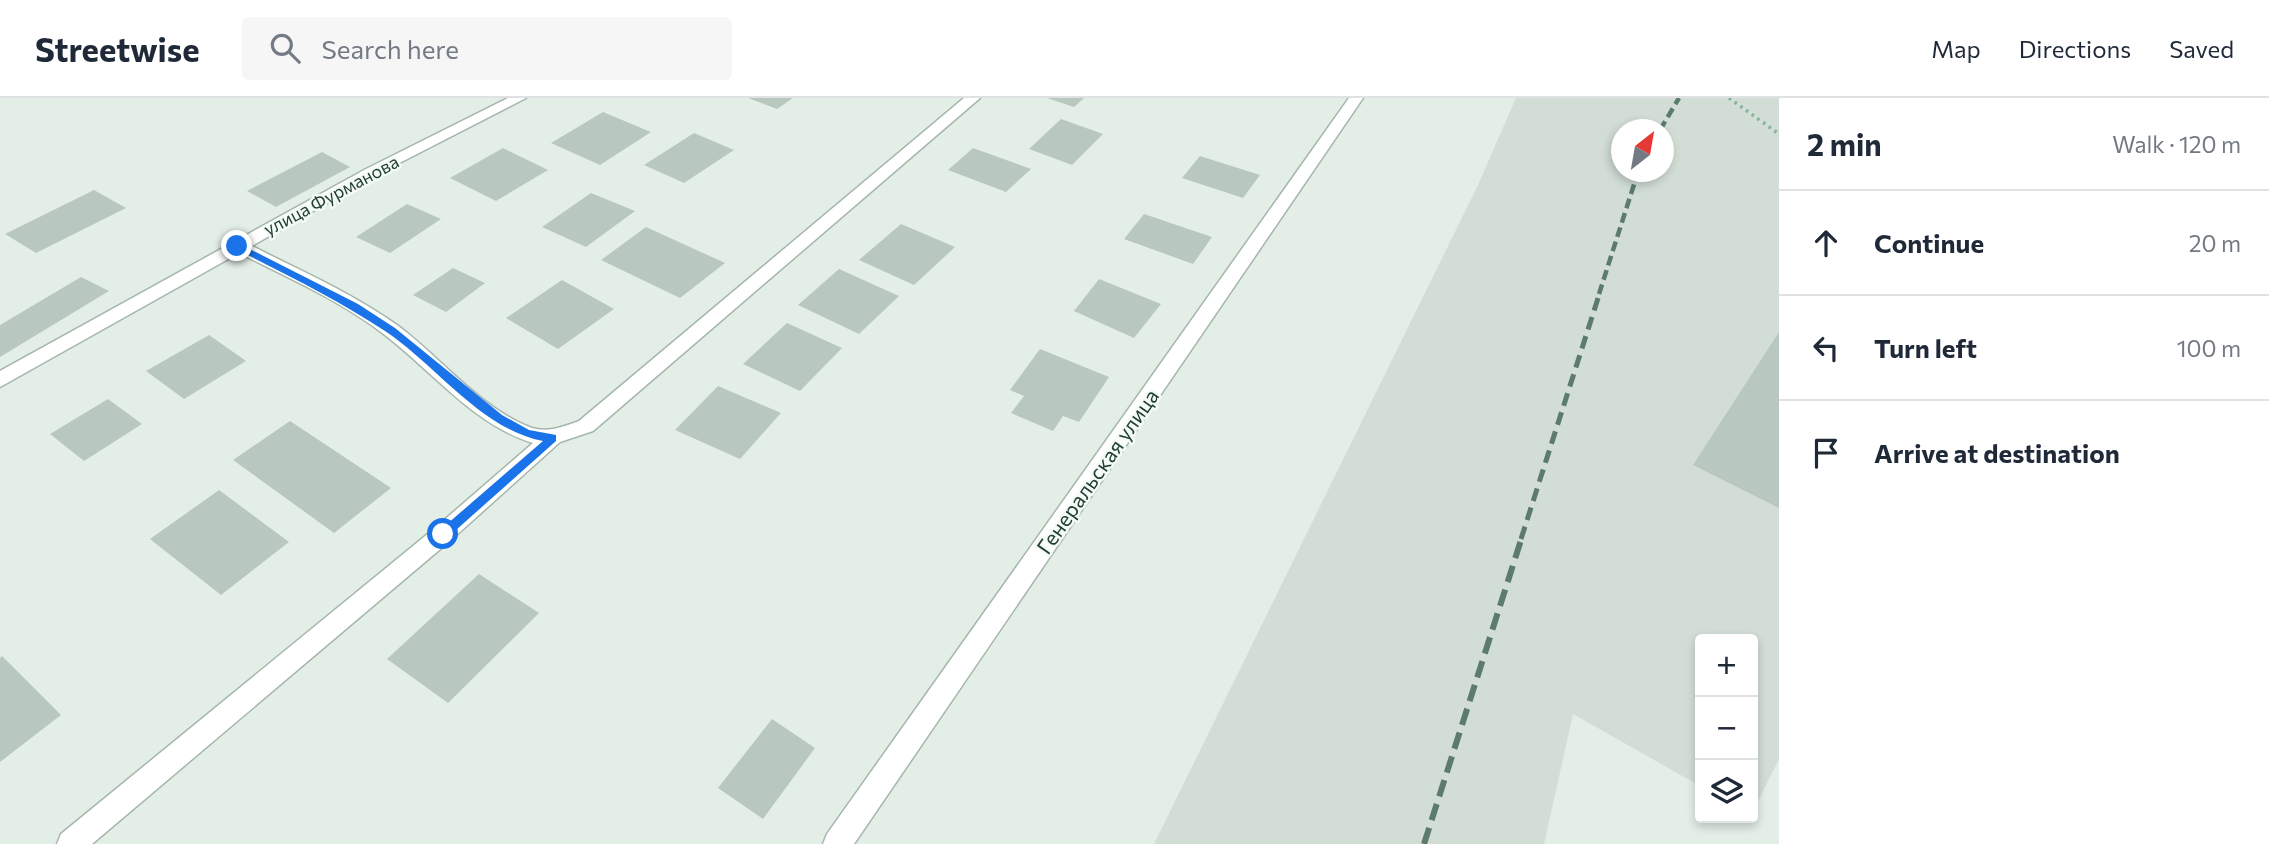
<!DOCTYPE html>
<meta charset="utf-8">
<style>
body{margin:0;font-family:Commissioner,sans-serif;background:#f6f6f7;color:#1f2937}
.controls{position:absolute;right:21px;bottom:21px;display:grid;overflow:hidden;border-radius:7px;box-shadow:0 4px 10px #0003}
.controls button{width:63px;height:63px;display:grid;place-items:center;padding:0;border:0;border-bottom:2px solid #e0e1e3;background:#fff;color:#1f2937;font:35px sans-serif}
.compass{position:absolute;left:1611px;top:21px;width:63px;height:63px;border-radius:50%;background:#fff;box-shadow:0 4px 10px #0003;rotate:31deg}
.stop{position:absolute;width:21px;height:21px;margin:-16px;border:5px solid #1a73e8;border-radius:50%;background:#fff}
.stop.end{background:#1a73e8;border-color:#fff;box-shadow:0 2px 7px #0008}
.list{margin:0;padding:0;list-style:none}
h2{display:flex;justify-content:space-between;align-items:center;height:91px;margin:0;padding:0 28px;font-size:30px}
h2 small{font-size:23px;font-weight:400;color:#747a83}
.list li{display:grid;grid-template-columns:46px 1fr auto;gap:21px;align-items:center;box-sizing:border-box;height:105px;padding:0 28px;border-top:2px solid #e0e1e3}
.list b{display:block;font-size:26px;white-space:nowrap}
.list em{font-size:23px;font-style:normal;color:#747a83}
.icon{flex:none;width:38px;height:38px;fill:none;stroke:currentColor;stroke-width:2;stroke-linecap:round;stroke-linejoin:round}
.map{position:relative;flex:none;width:1779px;height:746px;overflow:hidden}
header{display:flex;align-items:center;gap:42px;box-sizing:border-box;height:98px;padding:0 35px;background:#fff;border-bottom:2px solid #e0e1e3}
header strong{font-size:33px}
nav{display:flex;gap:38px;margin-inline-start:auto;font-size:24px}
.search{width:490px;height:63px;background:#f6f6f7;display:flex;align-items:center;gap:18px;box-sizing:border-box;padding:0 24px;border-radius:7px;color:#747a83;font-size:26px}
main{display:flex}
aside{flex:1;background:#fff}
.map>svg:first-child{display:block}
.built{fill:#d1ddd5;fill-rule:evenodd}
.building{fill:#b8c8bf}
.lines{fill:none;stroke-linecap:round;stroke-linejoin:round}
.minor-casing{stroke:#a5b6ad;stroke-width:3}
.path{stroke:#83b29a;stroke-width:3.5;stroke-dasharray:2.5 4.5;stroke-linecap:butt}
.minor{fill:#fff;fill-rule:evenodd}
.rail-far2{stroke:#5d7b6d;stroke-width:4.5;stroke-dasharray:10 5;stroke-linecap:butt}
.rail-far1{stroke:#5d7b6d;stroke-width:5;stroke-dasharray:13 7;stroke-linecap:butt}
.rail{stroke:#5d7b6d;stroke-width:6;stroke-dasharray:17 8;stroke-linecap:butt}
.route{fill:#1a73e8}
.labels{text-anchor:middle;dominant-baseline:central;stroke-width:5;stroke-linejoin:round;paint-order:stroke}
.far-street-label{font-size:18px;fill:#224032;stroke:#f4faf6}
.street-label{font-size:21px;fill:#224032;stroke:#f4faf6}
</style>
<header>
<strong>Streetwise</strong>
<div class="search"><svg class="icon" aria-label="search" viewBox="0 0 24 24"><circle cx="10" cy="10" r="6"/><path d="M15 15l6 6"/></svg>Search here</div>
<nav><a>Map</a><a>Directions</a><a>Saved</a></nav>
</header>
<main>
<div class="map">
<svg width="1779" height="746" viewBox="0 0 1779 746">
<rect width="100%" height="100%" fill="#e3eee7"/>
<!-- built -->
<path class="built" d="M1516,0H1779V661L1753,713V541H1700V688L1573,616L1544,746H1154L1478,87ZM1622,32H1664V74H1622Z"/>
<!-- building -->
<path class="building" d="M748,0H793L777,11Z
M1047,0H1084L1074,9Z
M603,14L651,34L600,67L551,45Z
M1061,21L1103,36L1072,67L1029,51Z
M694,35L734,52L684,85L644,67Z
M503,50L548,72L496,103L450,80Z
M973,50L1031,71L1006,94L948,72Z
M322,54L350,69L276,109L247,93Z
M1200,58L1260,77L1243,100L1182,80Z
M94,92L126,110L36,155L5,136Z
M591,95L635,113L586,149L542,129Z
M407,106L441,121L390,155L356,139Z
M1144,116L1212,139L1193,166L1124,141Z
M901,126L955,149L914,187L859,162Z
M646,129L725,165L680,200L601,162Z
M453,170L485,185L446,214L413,197Z
M839,171L899,198L859,236L798,207Z
M81,179L109,193L0,259V227Z
M1099,181L1161,206L1134,240L1074,213Z
M562,182L614,211L558,251L506,220Z
M787,225L842,250L800,293L743,266Z
M1779,234V410L1693,367Z
M209,237L246,263L184,301L146,273Z
M1040,251L1109,279L1079,324L1063,318L1053,333L1011,315L1024,298L1010,292Z
M718,288L781,315L740,361L675,332Z
M108,301L142,326L84,363L50,336Z
M290,323L391,390L334,435L233,362Z
M219,392L289,444L221,497L150,441Z
M479,476L539,515L448,605L387,561Z
M2,558L61,617L0,664V560Z
M772,621L815,650L763,721L718,690Z"/>
<g class="lines">
<!-- minor casing -->
<g class="minor-casing">
<path id="minor" d="M508,0H526L376,77L252,148C301,173 352,195 397,227C439,258 482,312 532,330C548,335 565,328 579,323L964,0H980L593,333L560,344L451,442L92,746H57L61,736L435,430L533,345C474,327 433,274 385,237C341,203 289,180 239,155L0,289V273L366,71Z
M1349,0H1363L854,746H823L827,736Z"/>
</g>
<!-- path -->
<path class="path" d="M1729,0L1779,36"/>
<!-- minor -->
<use href="#minor" class="minor"/>
<!-- rail-far2 -->
<path class="rail-far2" d="M1660,32L1679,0
M1599,196L1638,74"/>
<!-- rail-far1 -->
<path class="rail-far1" d="M1521,441L1600,194"/>
<!-- rail -->
<path class="rail" d="M1424,746L1522,439"/>
</g>
<!-- route -->
<path class="route" d="M234,146H240L358,206L395,230L502,317L529,332L556,337V343L447,440H439V433L543,343C482,332 435,266 385,233C337,201 285,176 234,150Z"/>
<g class="labels">
<!-- far-street labels -->
<g class="far-street-label">
<text transform="translate(331 97) rotate(-28)">улица Фурманова</text>
</g>
<!-- street labels -->
<g class="street-label">
<text transform="translate(1097 373) rotate(-55)">Генеральская улица</text>
</g>
</g>
</svg>
<div class="controls">
<button>+</button>
<button>−</button>
<button><svg class="icon" aria-label="layers" viewBox="0 0 24 24"><path d="M12 4l9 5-9 5-9-5zM3 14l9 5 9-5"/></svg></button>
</div>
<svg class="compass" viewBox="-18 -18 36 36"><path d="M0-13l5 13h-10z" fill="#e53935"/><path d="M0 13l5-13h-10z" fill="#747a83"/></svg>
<div class="stop" style="left:443px;top:436px"></div>
<div class="stop end" style="left:237px;top:148px"></div>
</div>
<aside>
<h2>2 min<small>Walk · 120 m</small></h2>
<ul class="list">
<li><svg class="icon" aria-label="ahead" viewBox="0 0 24 24"><path d="M12 20V5M6 11l6-6 6 6"/></svg><div><b>Continue</b></div><em>20 m</em></li>
<li><svg class="icon" aria-label="left" viewBox="0 0 24 24"><path d="M17 20v-9H6M10 6l-5 5 5 5"/></svg><div><b>Turn left</b></div><em>100 m</em></li>
<li><svg class="icon" aria-label="arrive" viewBox="0 0 24 24"><path d="M6 21V4h12l-3 4 3 4H6"/></svg><div><b>Arrive at destination</b></div></li>
</ul>
</aside>
</main>
